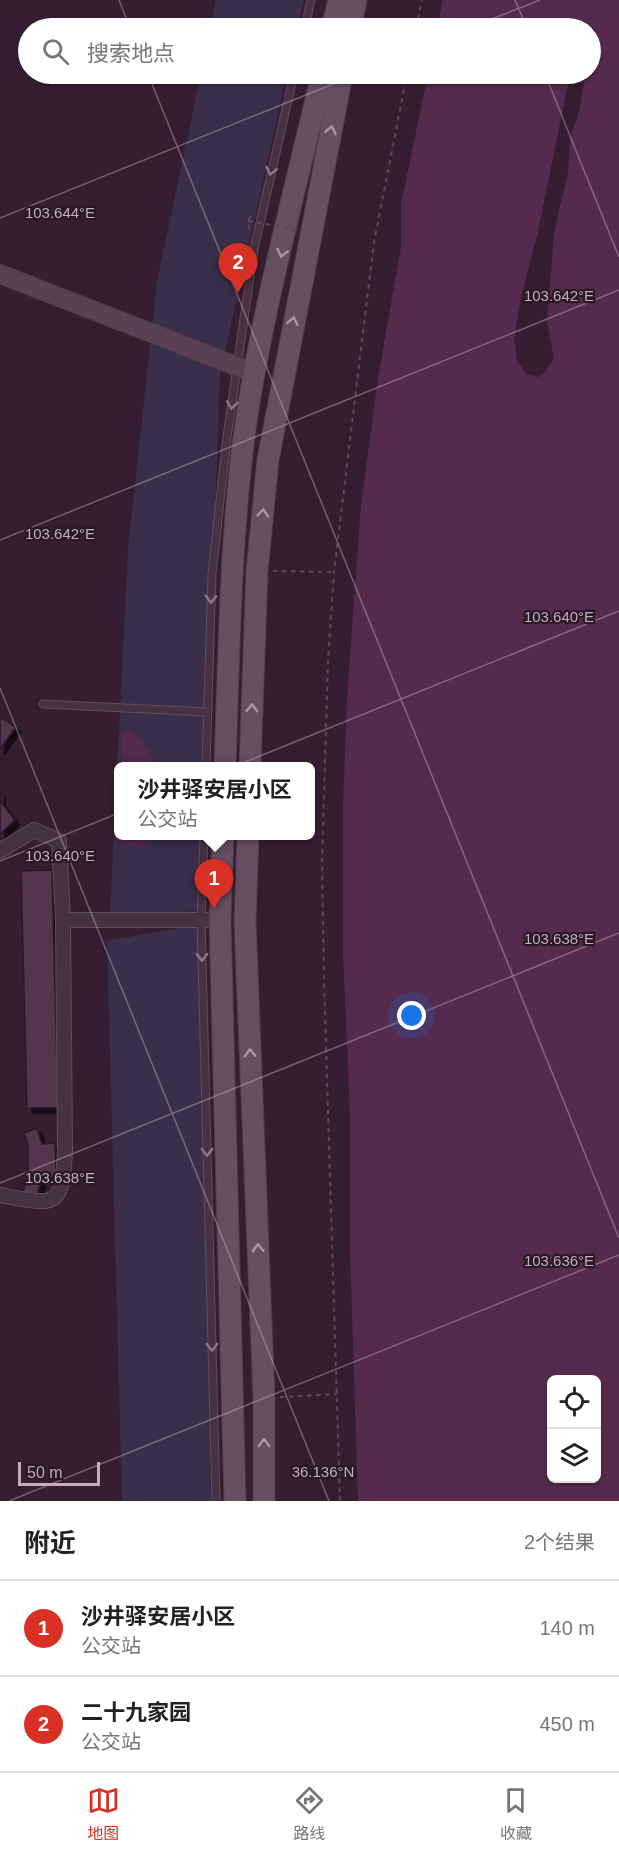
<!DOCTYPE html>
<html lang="zh">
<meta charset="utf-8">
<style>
body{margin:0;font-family:Helvetica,"Noto Sans SC",sans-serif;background:#f6f6f6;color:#222}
.controls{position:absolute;right:18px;bottom:18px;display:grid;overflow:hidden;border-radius:9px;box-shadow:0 2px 4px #0004}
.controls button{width:54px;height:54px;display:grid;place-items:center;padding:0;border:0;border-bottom:2px solid #e0e0e0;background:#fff;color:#222;font:30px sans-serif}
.scale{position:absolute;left:18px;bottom:15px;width:82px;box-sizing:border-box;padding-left:6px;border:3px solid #c4abbf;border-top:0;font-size:16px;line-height:21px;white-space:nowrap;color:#c4abbf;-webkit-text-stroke:4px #2b1827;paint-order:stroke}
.you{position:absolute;left:412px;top:1016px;width:21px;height:21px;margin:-15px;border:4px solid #fff;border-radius:50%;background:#1a73e8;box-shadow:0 0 0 9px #1a73e833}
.badge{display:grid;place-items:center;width:39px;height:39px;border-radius:50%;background:#d93025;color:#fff;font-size:20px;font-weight:700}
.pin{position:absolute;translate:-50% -50px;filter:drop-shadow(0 2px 3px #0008)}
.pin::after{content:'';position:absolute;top:32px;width:21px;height:18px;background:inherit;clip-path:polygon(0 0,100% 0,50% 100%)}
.popup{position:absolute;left:114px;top:762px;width:201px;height:78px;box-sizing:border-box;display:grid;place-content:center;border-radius:9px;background:#fff;filter:drop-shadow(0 2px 4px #0005);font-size:20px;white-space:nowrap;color:#767676}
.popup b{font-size:22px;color:#222}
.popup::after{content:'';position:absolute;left:50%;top:100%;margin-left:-12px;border:12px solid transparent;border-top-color:#fff}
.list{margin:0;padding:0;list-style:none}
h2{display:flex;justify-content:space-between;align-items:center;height:78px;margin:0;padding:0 24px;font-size:26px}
h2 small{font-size:20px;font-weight:400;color:#767676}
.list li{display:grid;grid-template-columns:39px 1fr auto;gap:18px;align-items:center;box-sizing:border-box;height:96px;padding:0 24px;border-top:2px solid #e0e0e0}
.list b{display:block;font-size:22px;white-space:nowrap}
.list p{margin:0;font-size:20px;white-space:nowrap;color:#767676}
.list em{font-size:20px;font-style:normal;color:#767676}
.icon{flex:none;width:33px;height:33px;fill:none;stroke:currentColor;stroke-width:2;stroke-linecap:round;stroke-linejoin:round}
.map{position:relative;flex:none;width:619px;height:1501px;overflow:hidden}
.search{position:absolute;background:#fff;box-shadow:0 2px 4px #0004;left:18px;right:18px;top:18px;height:66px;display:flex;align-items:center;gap:15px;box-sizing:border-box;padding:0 21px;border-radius:33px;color:#767676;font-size:22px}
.sheet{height:270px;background:#fff}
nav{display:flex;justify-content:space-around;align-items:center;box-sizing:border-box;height:84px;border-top:2px solid #e0e0e0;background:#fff;font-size:16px;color:#767676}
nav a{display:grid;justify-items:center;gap:3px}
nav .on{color:#d93025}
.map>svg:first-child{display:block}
.green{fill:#3a2f4a}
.water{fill:#552a4d;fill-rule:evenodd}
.building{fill:#52354d;stroke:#2d1929;stroke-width:1.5;filter:url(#shadow)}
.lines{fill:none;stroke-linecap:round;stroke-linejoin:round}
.lane-casing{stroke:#624c5d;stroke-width:9}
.street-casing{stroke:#624c5d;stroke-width:16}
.secondary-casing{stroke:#503b4c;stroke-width:20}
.primary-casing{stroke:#503b4c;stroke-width:23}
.path{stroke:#59495f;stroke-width:2;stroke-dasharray:4.5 4.5;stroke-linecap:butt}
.lane{stroke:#463243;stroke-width:7}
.street{stroke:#463243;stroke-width:14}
.secondary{stroke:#594054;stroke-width:18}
.primary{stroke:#674f63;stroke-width:21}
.path-bridge{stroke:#59495f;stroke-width:2;stroke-dasharray:4.5 4.5;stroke-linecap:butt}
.oneway{stroke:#ad94a8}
.oneway2{stroke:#8b7587}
.ticks{fill:none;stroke:#c4abbf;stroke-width:1.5;stroke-opacity:0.45}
.ticks-label{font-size:15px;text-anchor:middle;fill:#c4abbf;stroke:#2b1827;stroke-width:4.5;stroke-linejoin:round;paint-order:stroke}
</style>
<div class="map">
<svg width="619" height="1501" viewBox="0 0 619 1501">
<defs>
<filter id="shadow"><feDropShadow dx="5" dy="5" stdDeviation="0" flood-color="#0009"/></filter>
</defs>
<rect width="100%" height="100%" fill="#361e32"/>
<!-- green -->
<path class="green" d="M216,0H304L297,28H210Z
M201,74H287L220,374L206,766H118V836H204L201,911L110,915L128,549L157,281Z
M201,924L211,1501H122L107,941Z"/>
<!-- water -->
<path class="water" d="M443,0H619V1501H358L350,1251V1116L343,952V805L347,697L361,505L378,378L401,247V204L428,74H570L537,236L521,297L514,340L517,360L526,374L538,377L544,373L554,358L547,322L554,233L568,172L570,139L579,112L585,74H590L591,55L596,31L593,28H437ZM552,1380H596V1478H552Z
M128,728L139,736L157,766H122V733Z
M121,836H150L142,848L120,843Z"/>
<!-- building -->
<path class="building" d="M0,717L16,727L0,749Z
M0,790V801L15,820L0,834Z
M52,870L58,1108H27L21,871Z
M37,1128L42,1144L55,1143L56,1177L42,1178L37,1195L23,1192L28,1174V1144L24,1133Z"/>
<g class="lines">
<!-- lane casing -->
<g class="lane-casing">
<path id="lane" d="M305,28L311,0
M43,704L208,712
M206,766L212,574L227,437L254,249L294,74
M204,836L201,920L216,1501"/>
</g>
<!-- street casing -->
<g class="street-casing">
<path id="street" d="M0,851L34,830L59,841L63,920L65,1150C62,1210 56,1205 0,1195
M63,920H220"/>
</g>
<!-- secondary casing -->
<g class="secondary-casing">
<path id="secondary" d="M0,274L254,373"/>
</g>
<!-- primary casing -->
<g class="primary-casing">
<path id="primary" d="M332,28L339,0
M350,28L356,0
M225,766C229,656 230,546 244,437C260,317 295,192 322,74
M250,766L257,571L268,460L342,74
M223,836L220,920L235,1501
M248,836L245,922L264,1398V1501"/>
</g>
<!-- path -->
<path class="path" d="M416,28L422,0
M249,229L248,221L253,212
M273,571L334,572
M280,1397L337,1394
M340,1501L324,981L322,863L328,660L334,572L374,242L407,74"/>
<!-- lane -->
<use href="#lane" class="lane"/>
<!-- street -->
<use href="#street" class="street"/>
<!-- secondary -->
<use href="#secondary" class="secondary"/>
<!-- primary -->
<use href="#primary" class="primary"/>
<!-- path-bridge -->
<path class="path-bridge" d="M248,221L317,233"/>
</g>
<!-- one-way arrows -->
<defs><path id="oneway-chevron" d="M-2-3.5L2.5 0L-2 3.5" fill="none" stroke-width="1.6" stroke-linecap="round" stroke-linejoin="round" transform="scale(1.5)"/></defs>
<g class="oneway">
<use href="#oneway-chevron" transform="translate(331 130) rotate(-79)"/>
<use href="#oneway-chevron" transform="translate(282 253) rotate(103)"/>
<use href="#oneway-chevron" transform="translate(293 321) rotate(-79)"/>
<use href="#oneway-chevron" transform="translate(263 513) rotate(-85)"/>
<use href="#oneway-chevron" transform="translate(252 708) rotate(-88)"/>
<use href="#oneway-chevron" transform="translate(250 1053) rotate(-92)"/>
<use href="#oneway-chevron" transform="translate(258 1248) rotate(-92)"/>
<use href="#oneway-chevron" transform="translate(264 1443) rotate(-90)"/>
</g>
<g class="oneway2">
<use href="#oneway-chevron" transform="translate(271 171) rotate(103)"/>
<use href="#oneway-chevron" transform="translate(232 405) rotate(98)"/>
<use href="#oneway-chevron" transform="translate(211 599) rotate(92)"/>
<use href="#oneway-chevron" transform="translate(202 957) rotate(89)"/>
<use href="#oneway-chevron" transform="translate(207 1152) rotate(89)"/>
<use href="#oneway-chevron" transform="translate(212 1347) rotate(89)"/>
</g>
<!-- ticks -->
<path class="ticks" d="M119,0L130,28M515,0L527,28M469,28L540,0M148,74L619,1238M545,74L619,257M0,218L358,74M0,540L619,290M0,688L329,1501M0,861L619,611M0,1183L619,933M9,1501L619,1255"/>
<g class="ticks-label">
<text x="60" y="218">103.644°E</text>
<text x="559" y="301">103.642°E</text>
<text x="60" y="539">103.642°E</text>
<text x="559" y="622">103.640°E</text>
<text x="60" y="861">103.640°E</text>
<text x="559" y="944">103.638°E</text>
<text x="60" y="1183">103.638°E</text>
<text x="559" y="1266">103.636°E</text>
<text x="323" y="1477">36.136°N</text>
</g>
</svg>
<div class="controls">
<button><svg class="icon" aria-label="locate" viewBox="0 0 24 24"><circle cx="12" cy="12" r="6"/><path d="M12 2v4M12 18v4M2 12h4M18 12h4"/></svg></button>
<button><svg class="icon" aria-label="layers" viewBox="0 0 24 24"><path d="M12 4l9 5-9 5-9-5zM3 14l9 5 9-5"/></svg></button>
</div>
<div class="scale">50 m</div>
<div class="you"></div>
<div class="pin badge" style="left:214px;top:909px">1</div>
<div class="popup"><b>沙井驿安居小区</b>公交站</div>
<div class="pin badge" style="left:238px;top:293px">2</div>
<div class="search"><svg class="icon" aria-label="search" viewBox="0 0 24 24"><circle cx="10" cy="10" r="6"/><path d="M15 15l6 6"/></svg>搜索地点</div>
</div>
<section class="sheet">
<h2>附近<small>2个结果</small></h2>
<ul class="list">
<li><span class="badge">1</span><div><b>沙井驿安居小区</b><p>公交站</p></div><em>140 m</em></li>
<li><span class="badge">2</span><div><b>二十九家园</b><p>公交站</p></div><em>450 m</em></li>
</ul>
</section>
<nav>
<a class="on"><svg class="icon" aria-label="map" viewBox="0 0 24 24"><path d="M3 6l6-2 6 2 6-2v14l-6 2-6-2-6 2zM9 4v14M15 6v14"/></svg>地图</a>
<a><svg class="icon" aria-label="directions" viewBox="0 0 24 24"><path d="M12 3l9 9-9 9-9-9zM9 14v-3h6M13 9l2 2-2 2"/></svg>路线</a>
<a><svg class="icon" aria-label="saved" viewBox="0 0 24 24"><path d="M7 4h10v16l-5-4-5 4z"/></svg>收藏</a>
</nav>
